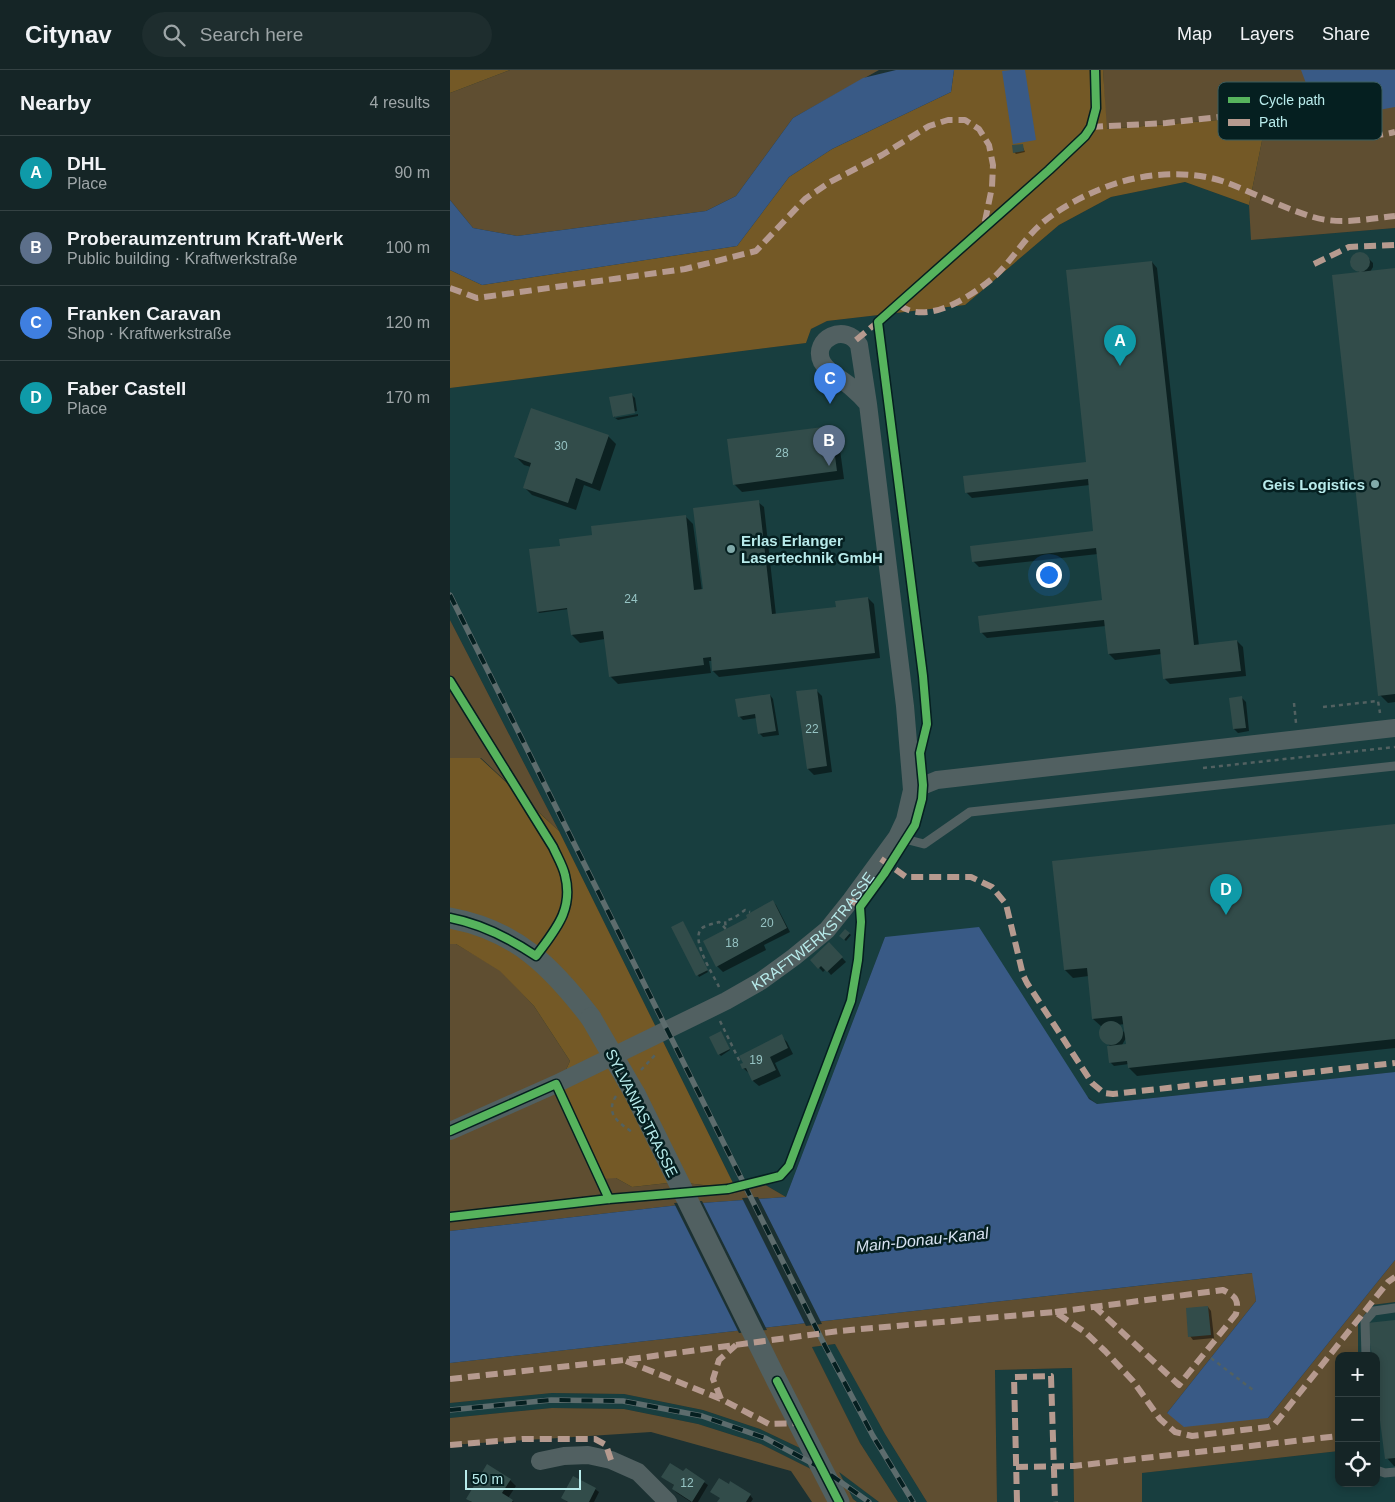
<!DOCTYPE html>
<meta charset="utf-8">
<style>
body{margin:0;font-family:Arial,sans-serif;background:#1e2d2e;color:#f1f3f6}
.controls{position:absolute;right:15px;bottom:15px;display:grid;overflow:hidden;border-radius:10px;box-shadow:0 2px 8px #0003}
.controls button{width:45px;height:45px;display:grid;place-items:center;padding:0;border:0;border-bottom:1px solid #344243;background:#152526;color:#f1f3f6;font:25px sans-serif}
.scale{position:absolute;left:15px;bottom:12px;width:116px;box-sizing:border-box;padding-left:5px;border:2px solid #b8ebeb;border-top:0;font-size:14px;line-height:18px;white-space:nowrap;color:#b8ebeb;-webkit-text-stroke:4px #051f20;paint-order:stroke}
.you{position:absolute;left:598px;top:504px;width:18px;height:18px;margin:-12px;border:4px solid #fff;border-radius:50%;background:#1a73e8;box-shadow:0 0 0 8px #1a73e833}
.badge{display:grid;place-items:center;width:32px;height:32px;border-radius:50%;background:#81aaaa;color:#fff;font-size:16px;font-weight:700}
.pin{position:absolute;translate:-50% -41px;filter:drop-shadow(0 1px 2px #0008)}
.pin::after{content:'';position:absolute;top:26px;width:18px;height:15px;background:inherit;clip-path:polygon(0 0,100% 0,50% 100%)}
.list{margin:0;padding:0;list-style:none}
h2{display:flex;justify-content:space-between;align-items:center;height:65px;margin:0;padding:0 20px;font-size:21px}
h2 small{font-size:16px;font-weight:400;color:#9da5a7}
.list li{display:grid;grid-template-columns:32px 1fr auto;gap:15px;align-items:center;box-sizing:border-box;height:75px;padding:0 20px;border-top:1px solid #344243}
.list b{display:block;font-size:19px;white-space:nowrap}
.list p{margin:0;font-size:16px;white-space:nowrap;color:#9da5a7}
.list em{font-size:16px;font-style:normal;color:#9da5a7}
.icon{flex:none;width:28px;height:28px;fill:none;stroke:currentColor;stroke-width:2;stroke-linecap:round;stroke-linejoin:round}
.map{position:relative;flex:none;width:945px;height:1432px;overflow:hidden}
header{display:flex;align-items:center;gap:30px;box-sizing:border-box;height:70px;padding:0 25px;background:#152526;border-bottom:1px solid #344243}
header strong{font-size:24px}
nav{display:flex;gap:28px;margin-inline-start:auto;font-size:18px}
.search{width:350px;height:45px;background:#1e2d2e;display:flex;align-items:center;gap:12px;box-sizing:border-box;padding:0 18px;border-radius:28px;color:#9da5a7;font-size:19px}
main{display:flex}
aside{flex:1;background:#152526}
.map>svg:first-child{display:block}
.built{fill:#183e3f}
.green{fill:#5f4e31}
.forest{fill:#745926}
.water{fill:#395a86}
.pier{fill:#1c3132}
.shadow{fill:#0007;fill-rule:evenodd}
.building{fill:#324c4a}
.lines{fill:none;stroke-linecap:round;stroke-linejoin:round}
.path{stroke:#526161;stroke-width:2.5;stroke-dasharray:4 4;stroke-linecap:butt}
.service{stroke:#516061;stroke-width:9}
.minor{stroke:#516061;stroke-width:18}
.tertiary{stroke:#516061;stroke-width:21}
.rail-casing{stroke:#5d6c6d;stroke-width:5.5}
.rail{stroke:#051f20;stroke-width:4;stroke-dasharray:11;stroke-linecap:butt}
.tertiary-bridge{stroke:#516061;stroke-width:21}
.quiet{stroke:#b69a8f;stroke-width:6;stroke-dasharray:12 6;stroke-linecap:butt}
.cycleway-casing{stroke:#051f20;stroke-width:11}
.cycleway{stroke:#56b35d;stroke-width:8}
.poi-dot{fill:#81aaaa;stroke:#051f20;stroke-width:2}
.labels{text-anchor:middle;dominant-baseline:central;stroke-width:5;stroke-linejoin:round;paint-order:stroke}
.number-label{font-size:12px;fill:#96c3c3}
.poi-label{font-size:15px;font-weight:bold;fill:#b8ebeb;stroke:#051f20;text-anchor:end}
.street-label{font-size:15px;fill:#b8ebeb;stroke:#051f20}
.water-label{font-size:16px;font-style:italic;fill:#d8e3f2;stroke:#051f20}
.key{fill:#051f20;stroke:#3b5c5d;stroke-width:1}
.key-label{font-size:14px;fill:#b8ebeb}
</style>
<header>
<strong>Citynav</strong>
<div class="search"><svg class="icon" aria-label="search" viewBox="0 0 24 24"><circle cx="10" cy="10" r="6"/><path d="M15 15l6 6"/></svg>Search here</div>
<nav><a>Map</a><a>Layers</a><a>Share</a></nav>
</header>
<main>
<aside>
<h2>Nearby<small>4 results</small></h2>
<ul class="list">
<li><span class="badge" style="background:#0f9aa8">A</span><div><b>DHL</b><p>Place</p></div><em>90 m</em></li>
<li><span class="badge" style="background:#5c6f8a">B</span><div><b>Proberaumzentrum Kraft-Werk</b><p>Public building · Kraftwerkstraße</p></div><em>100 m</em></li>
<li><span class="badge" style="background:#3f7fe0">C</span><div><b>Franken Caravan</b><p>Shop · Kraftwerkstraße</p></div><em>120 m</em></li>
<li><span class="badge" style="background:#0f9aa8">D</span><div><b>Faber Castell</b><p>Place</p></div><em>170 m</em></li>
</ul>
</aside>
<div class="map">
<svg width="945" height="1432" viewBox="0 0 945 1432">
<rect width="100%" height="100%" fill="#1c3132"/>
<!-- built -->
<path class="built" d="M735,112L799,135L802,170L945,158V1002L647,1034L435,867L336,1127L305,1109L283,1113L109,761L0,550V318L356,273L361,259L377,251L515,235L609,155L661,127Z
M945,1232V1432H692L691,1403L889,1381V1413H926V1286H908V1253L922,1235Z
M386,1274L435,1364L477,1432H448L410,1373L362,1277Z
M622,1298L624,1432H547L545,1300Z
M102,1323L174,1324L253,1340L310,1359L350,1378L361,1399L311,1374L248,1354L174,1339L102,1338L0,1348V1333Z
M388,1401L429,1432H407L403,1429Z"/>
<!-- green -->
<path class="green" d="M60,0H429L343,48L286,126L256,141L67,166L23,158L0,130V23Z
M653,0H945V158L801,170L799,135L817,46L656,59Z
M0,550L109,761L31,688H0Z
M0,874H6L50,900L84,936L120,991L109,1015L166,1108L182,1117L227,1112L262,1116L305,1109L336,1127L238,1134L0,1161Z
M945,1190V1232L922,1235L908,1253V1286H889V1381L692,1403V1432H624L622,1298L545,1300L547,1432H477L435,1364L385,1274L362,1277L410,1373L448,1432H429L389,1402L403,1429L407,1432H362L341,1401L201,1362L0,1375V1348L102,1338L174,1339L248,1354L311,1374L361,1399L350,1378L310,1359L253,1340L174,1324L102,1323L0,1333V1293L803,1203L806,1231L717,1343L818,1348Z"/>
<!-- forest -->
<path class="forest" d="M0,0H60L0,23Z
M504,0H653L657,59L817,46L799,135L735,112L661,127L609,155L515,235L377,251L361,259L356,273L0,318V200L32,215L287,176L339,107L382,79L501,22Z
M0,688H30L109,761L283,1113L262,1116L227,1112L182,1117L166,1108L152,1109L109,1015L120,991L84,936L50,901L6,874H0Z"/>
<!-- water -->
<path class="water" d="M446,0H504L501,22L382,79L339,107L287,176L32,215L0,200V130L23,158L67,166L256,141L286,126L343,48L413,8Z
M561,0H575L586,70L563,74L552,1Z
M851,0H945V37L896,46L857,16Z
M529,857L639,1029L647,1034L945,1002V1190L818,1348L734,1357L717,1343L806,1231L802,1203L0,1293V1161L238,1134L336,1127L435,867Z"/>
<!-- pier -->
<path class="pier" d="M308,1127L372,1254L356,1256L292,1128Z
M252,1131L317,1260L289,1263L224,1133Z"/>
<!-- shadow -->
<path class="shadow" d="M572,75L575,82L566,84L564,82Z
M913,183L923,193V197L920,202L945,199V632L938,633L930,625L910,203L902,195L901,191L905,185Z
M702,192L707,198L749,576L787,571L793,577L796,606L720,614L715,609L712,584L665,590L659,584L656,556L537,568L531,562L654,532L648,484L529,497L523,491L645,462L640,415L522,428L516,422L638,393Z
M181,324L185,328L187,341L165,345V348L164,346Z
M188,344V346L168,350L165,348Z
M380,357L388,365L394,409L292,422L284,414Z
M158,366L166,374L150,421L134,415L126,440L82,425L74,417L81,397L74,395L66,387Z
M308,432L314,437L326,545L387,538L418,528L424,534L430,588L269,607L263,601L262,591H259L261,603L168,614L160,606L155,569L130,573L122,565L119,539L89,543L88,541L111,477L143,466L235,446L243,454L252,521Z
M366,620L372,626L382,702L364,705L358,699Z
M320,625L323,629L329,665L313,667L309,663L307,648L293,650L289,646Z
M792,628L796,632L799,661L788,663L784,659L781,629Z
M945,755V978L687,1006L679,998V994L664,996L660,992L661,977L651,967L652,957L643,949L639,906L623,908L615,900ZM675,954L676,964L667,955ZM676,968L677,975H672Z
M323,832L326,835L340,862L314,875L316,880L273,902L267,896L299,849Z
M234,854L258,902L249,907L223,858Z
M396,861L401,865L396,871L391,866Z
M379,874L396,892L381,905L376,899L373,902L362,890Z
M272,964L280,980L271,986L269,984Z
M331,966L337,972L343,984L325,993L331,1006L309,1016L303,1011L300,1004L293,998Z
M758,1237L761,1241L764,1268L743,1270L740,1266Z
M945,1251V1396H944L937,1388Z
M236,1400L258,1415L248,1432H241L227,1423L223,1419L225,1416L213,1407L234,1403Z
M60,1410L66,1416L58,1428L64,1432H21L18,1428Z
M145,1419L149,1422L144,1432H117L113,1428Z
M300,1425L303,1429L301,1432H269L271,1428Z"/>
<!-- building -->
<path class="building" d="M573,74L574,81L563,83L562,75Z
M900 192a10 10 0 1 1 20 0a10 10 0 1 1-20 0Z
M702,191L744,575L787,570L791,601L713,609L710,579L658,584L654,550L530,563L528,546L652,530L646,478L522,492L520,476L643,461L638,409L515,423L513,406L636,392L616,200Z
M945,198V624L928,626L882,205Z
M182,323L185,343L163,347L159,327Z
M81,338L159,365L142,414L126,408L118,433L73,418L81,393L64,387Z
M381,356L387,401L283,415L277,369Z
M309,430L322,544L386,537L385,531L418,527L425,583L262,601L261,587L253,588L254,595L159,607L153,561L121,565L117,538L87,542L79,479L110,476L109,469L142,465L141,456L236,445L244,520L253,519L243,438Z
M367,619L377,696L357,699L346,621Z
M320,624L326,661L308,664L305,644L288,647L285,629Z
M792,626L796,658L783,659L779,628Z
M945,754V969L678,998L677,991L659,993L657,976L676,974L672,946L642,949L637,898L614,900L602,791Z
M323,830L337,858L266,897L253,871L297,848L296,845Z
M233,851L258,900L246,906L221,857Z
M395,859L400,863L394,870L389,866Z
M379,872L393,887L377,902L371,896L368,899L360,890Z
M649 963a12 12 0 1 1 24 0a12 12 0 1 1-24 0Z
M271,961L280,979L268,985L259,967Z
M332,964L338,978L320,987L326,1000L302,1011L296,998L292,999L290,994L293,993L289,986Z
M758,1236L761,1265L738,1267L736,1238Z
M945,1250V1388L935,1389L926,1320V1286H922L917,1253Z
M220,1393L233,1401L236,1398L255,1411L242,1432L222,1419L224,1415L211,1407Z
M37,1394L61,1409L52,1423L63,1430L62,1432H22L16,1429Z
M123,1406L146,1418L139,1432H118L111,1428Z
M269,1408L279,1414L280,1411L301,1424L296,1432H267L270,1428L260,1422Z"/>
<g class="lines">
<!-- path -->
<path class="path" d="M844,633L846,653
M873,637L928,631L930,643
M753,698L945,677
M269,917C263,904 241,871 251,859C255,855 263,854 269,852L276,859L275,851L284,848L295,840L300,842
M270,951L291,994
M191,1000L206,984
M166,1026C155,1044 168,1052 182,1062
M113,1029L159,1129
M761,1288L803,1320"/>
<!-- service -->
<path class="service" d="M447,767L474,774L520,742L945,696
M916,1286L915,1251L924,1241L945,1238
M926,1400L935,1403L945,1402"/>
<!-- minor -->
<g class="minor">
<path d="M462,720L487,710L945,658"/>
<path id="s1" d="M0,1061L106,1014L276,931L311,911L344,887L377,860L401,830L447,767L455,750L462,720L455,636L418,334L409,275C396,252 361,269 372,292C378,303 392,309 401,317C407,322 413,328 418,334"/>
<path d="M90,1391L114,1386L138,1385L161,1390L188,1402L218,1432"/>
</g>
<!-- tertiary -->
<path class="tertiary" d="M0,848C66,860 102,897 141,948
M185,1024L327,1311L389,1432"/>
<!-- rail casing -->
<g class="rail-casing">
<path id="rail" d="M0,525L375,1276L423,1366L463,1432
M0,1340L101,1330L173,1331L252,1346L315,1368L371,1398L419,1432"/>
</g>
<!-- rail -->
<use href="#rail" class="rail"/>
<!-- tertiary-bridge -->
<path class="tertiary-bridge" d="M141,948L185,1024"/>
<!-- quiet -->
<path class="quiet" d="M641,57L716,53L840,39C846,44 853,52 861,55C889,67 916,69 945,62
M864,194L899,177L945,175
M0,218L27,228L235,199L306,181L355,129L380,112L432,85L479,56L498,50H515L529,59L539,75L543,95L542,117L534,156
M449,235C477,256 520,227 543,208C561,192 573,170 591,154C606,141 627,129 646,121C683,104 735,98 775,112C804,123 833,138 863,147C890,155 917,149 945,146
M406,270L429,251
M431,789L456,807H521L542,817L556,834L573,905L577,913L642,1013L654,1023L663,1024L945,993
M401,830L410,837V842
M605,1242L773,1220C786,1227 789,1229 786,1244L729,1315L645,1237
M176,1291L271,1329L319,1354L349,1353
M0,1309L174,1290L389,1261L605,1242L635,1262L655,1281L683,1311L710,1349L725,1362L742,1366L818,1357L824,1355L938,1212L945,1207
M271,1329L263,1309L269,1290L286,1275
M0,1375L73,1369H145L156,1375L161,1390
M566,1397L624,1396L889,1366
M567,1432L564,1307L601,1306L605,1432"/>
<!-- cycleway casing -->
<g class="cycleway-casing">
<path id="cycleway" d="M0,611L103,777C107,786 113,796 115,805C124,840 105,860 86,886C59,868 32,854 0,848
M0,1061L106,1014L159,1129
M0,1147L159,1129L278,1119L330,1106L339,1096L401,931L408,890L411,852L410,837L434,804L465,755L472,729L473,715L470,683L477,654L473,606L428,252L599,100L635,66L641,57L646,38L645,0
M327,1311L389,1432"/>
</g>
<!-- cycleway -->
<use href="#cycleway" class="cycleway"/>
</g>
<!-- markers -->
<g class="poi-dot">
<circle cx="925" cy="414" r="5"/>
<circle cx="281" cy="479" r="5"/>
</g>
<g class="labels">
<!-- number labels -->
<g class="number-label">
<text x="111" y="376">30</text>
<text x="332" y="383">28</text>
<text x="181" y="529">24</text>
<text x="362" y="659">22</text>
<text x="317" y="853">20</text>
<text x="282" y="873">18</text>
<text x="306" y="990">19</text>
<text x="237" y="1413">12</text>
</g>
<!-- poi labels -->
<g class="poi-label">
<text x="915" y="414">Geis Logistics</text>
<text x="291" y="470" text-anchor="start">Erlas Erlanger<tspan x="291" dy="17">Lasertechnik GmbH</tspan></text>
</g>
<!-- street labels -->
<g class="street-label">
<text stroke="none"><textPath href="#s1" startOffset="418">KRAFTWERKSTRASSE</textPath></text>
<text transform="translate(192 1043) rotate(63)">SYLVANIASTRASSE</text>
</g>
<!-- water labels -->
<g class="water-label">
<text transform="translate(472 1170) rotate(-6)">Main-Donau-Kanal</text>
</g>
</g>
<!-- legend -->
<rect x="768" y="12" width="164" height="58" rx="8" class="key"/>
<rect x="778" y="27" width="22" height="6" fill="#56b35d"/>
<rect x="778" y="49" width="22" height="7" fill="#b69a8f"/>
<g class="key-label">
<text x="809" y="35">Cycle path</text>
<text x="809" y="57">Path</text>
</g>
</svg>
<div class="controls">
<button>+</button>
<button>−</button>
<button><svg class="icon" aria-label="locate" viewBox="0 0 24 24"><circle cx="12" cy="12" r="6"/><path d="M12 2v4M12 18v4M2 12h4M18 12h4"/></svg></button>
</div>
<div class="scale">50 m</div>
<div class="you"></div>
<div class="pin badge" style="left:670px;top:296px;background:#0f9aa8">A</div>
<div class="pin badge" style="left:379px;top:396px;background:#5c6f8a">B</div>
<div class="pin badge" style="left:380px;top:334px;background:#3f7fe0">C</div>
<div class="pin badge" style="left:776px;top:845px;background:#0f9aa8">D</div>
</div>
</main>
